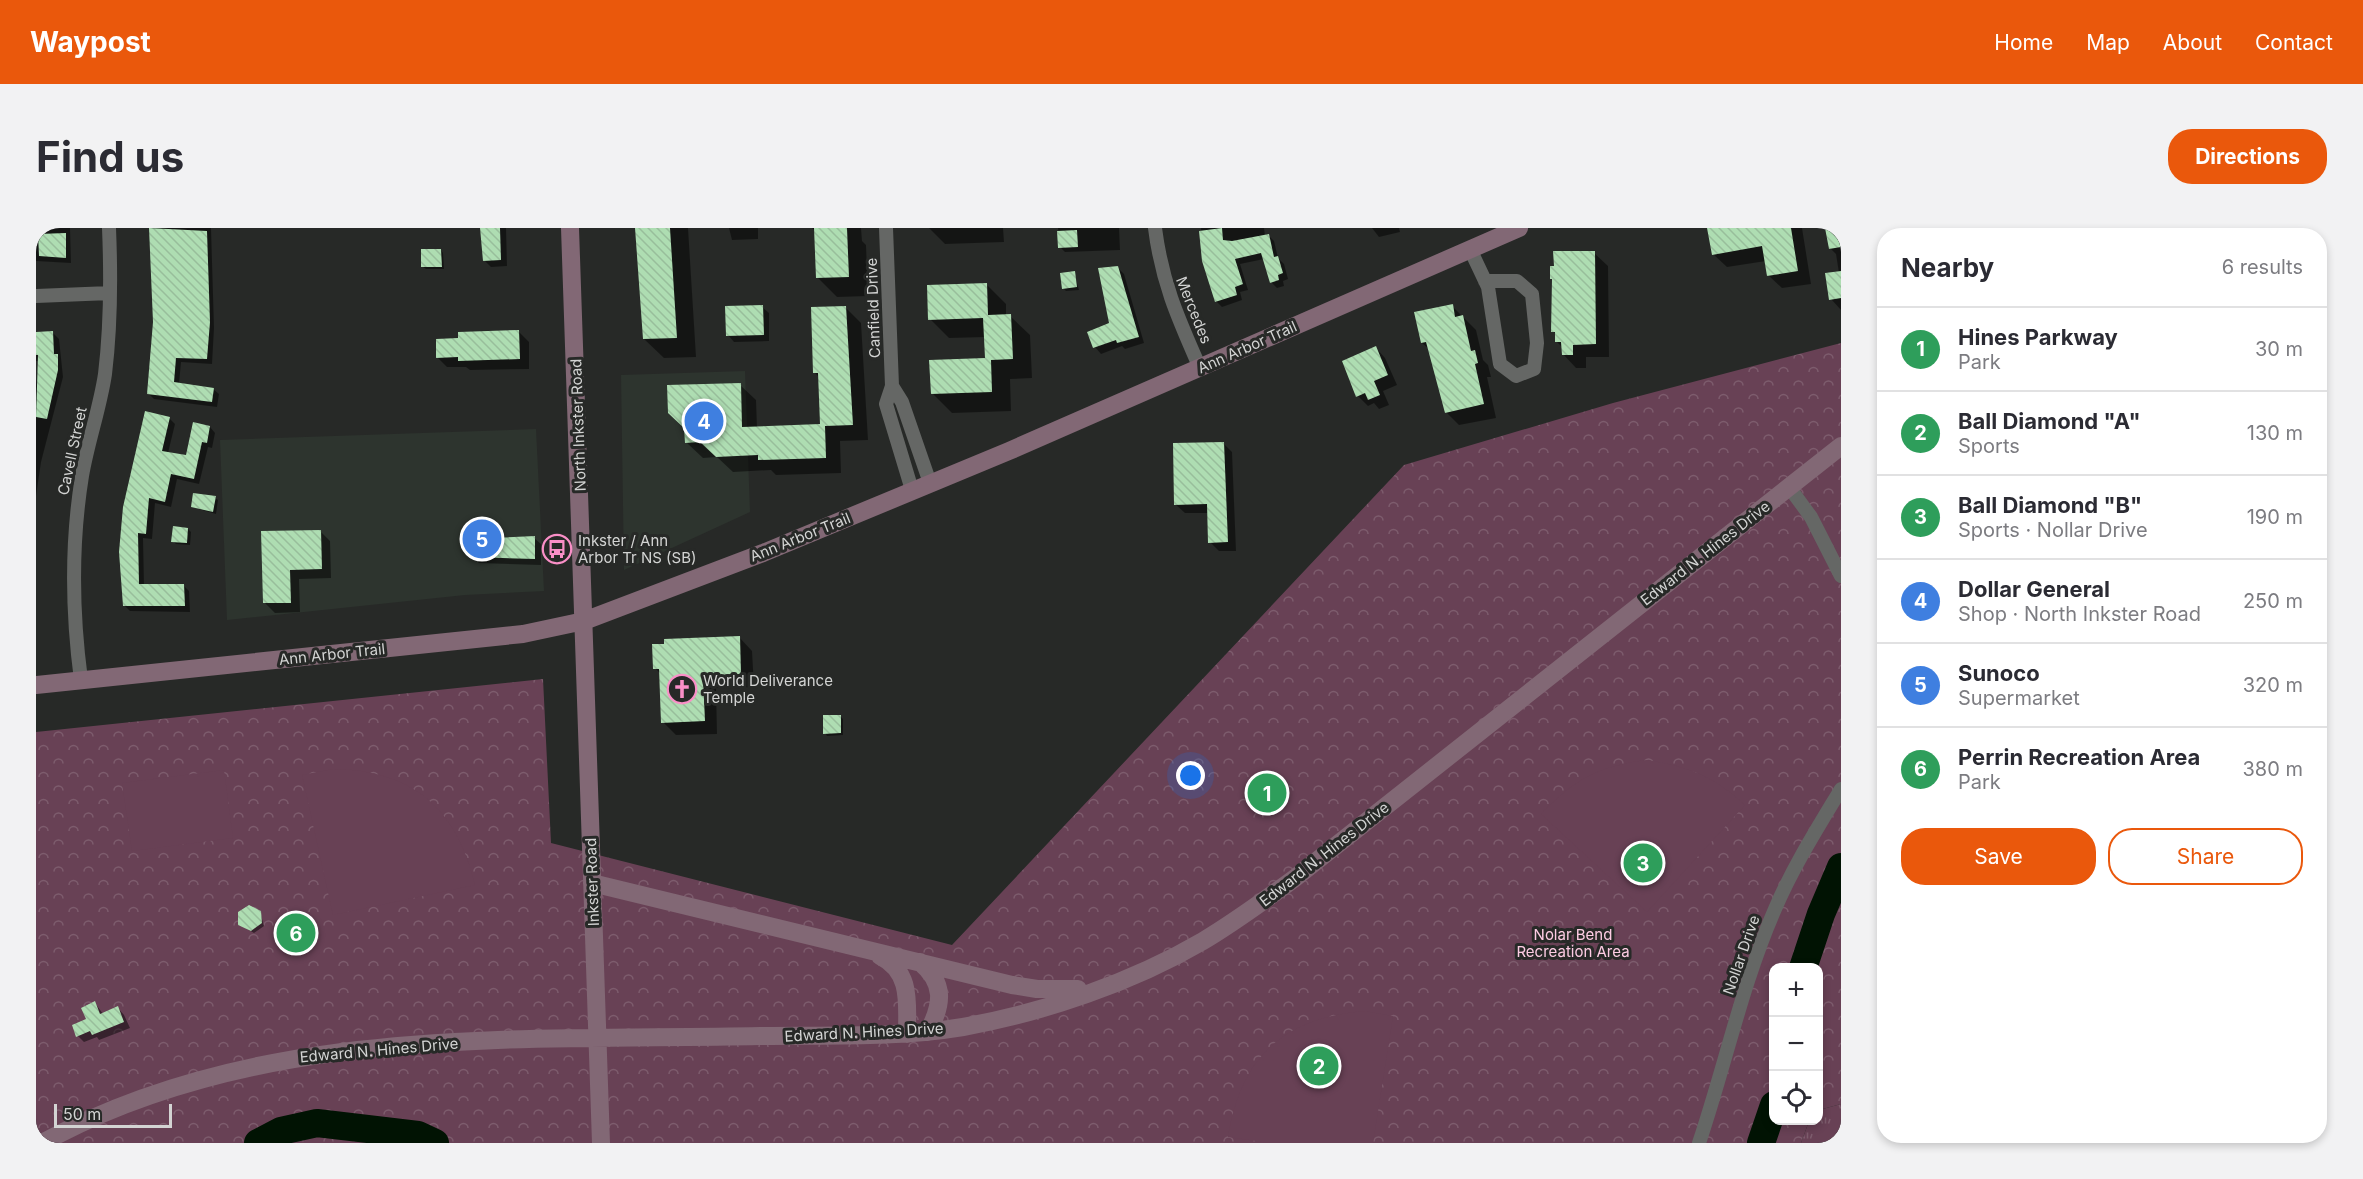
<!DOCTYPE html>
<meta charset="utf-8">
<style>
body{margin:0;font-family:Inter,sans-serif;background:#f2f2f3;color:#2b2b33}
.controls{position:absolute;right:18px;bottom:18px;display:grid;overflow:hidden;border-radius:12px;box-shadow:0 3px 9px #0003}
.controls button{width:54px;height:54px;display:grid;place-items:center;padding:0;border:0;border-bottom:2px solid #e1e1e2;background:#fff;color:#2b2b33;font:30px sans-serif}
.scale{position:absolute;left:18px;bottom:15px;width:118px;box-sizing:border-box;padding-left:6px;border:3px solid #d3d4d3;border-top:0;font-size:16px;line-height:21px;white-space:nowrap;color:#d3d4d3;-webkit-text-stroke:4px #272927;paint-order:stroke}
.you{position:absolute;left:1155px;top:548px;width:21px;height:21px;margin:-15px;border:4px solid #fff;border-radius:50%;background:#1a73e8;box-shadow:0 0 0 9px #1a73e833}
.badge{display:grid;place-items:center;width:39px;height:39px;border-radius:50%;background:#ea580c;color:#fff;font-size:20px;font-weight:700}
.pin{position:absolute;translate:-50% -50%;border:3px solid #fff;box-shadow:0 2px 6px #0006}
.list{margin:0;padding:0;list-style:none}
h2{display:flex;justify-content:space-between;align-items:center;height:78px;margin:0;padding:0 24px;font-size:26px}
h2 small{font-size:20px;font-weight:400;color:#7c7c81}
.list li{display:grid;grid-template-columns:39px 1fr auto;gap:18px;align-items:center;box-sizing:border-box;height:84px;padding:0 24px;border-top:2px solid #e1e1e2}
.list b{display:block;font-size:22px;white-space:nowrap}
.list p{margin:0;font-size:20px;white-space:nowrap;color:#7c7c81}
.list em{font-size:20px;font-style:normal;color:#7c7c81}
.actions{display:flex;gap:12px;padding:18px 24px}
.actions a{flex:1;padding:14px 0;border:2px solid #ea580c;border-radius:24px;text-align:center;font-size:21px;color:#ea580c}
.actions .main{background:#ea580c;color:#fff}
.icon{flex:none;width:33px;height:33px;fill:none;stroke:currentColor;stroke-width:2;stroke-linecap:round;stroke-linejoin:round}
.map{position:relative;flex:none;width:1805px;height:915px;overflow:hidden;border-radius:24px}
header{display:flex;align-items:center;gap:36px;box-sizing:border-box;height:84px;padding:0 30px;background:#ea580c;color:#fff}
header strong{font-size:28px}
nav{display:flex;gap:33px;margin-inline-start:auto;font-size:21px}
.intro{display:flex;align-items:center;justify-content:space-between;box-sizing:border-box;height:144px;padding:0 36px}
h1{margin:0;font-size:42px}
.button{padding:15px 27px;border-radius:24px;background:#ea580c;color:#fff;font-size:21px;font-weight:700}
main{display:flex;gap:36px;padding:0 36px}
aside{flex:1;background:#fff;border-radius:24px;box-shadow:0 3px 9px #0003}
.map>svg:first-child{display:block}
.built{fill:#2d342e}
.grass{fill:url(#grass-tufts)}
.forest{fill:url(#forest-crowns)}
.pitch{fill:#684155}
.shadow{fill:#0007}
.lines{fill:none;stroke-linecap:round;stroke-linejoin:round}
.river{stroke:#011303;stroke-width:28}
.building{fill:url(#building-back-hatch)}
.street{stroke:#656765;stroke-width:14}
.secondary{stroke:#826875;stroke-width:18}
.labels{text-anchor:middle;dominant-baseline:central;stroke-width:6;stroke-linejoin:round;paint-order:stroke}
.street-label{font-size:15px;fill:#d3d4d3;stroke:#272927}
.poi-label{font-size:15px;fill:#d3d4d3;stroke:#272927;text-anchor:start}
.park-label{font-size:15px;fill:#fecce4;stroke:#272927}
</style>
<header>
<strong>Waypost</strong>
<nav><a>Home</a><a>Map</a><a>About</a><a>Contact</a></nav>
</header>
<div class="intro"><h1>Find us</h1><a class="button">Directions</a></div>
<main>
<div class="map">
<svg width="1805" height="915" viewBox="0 0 1805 915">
<defs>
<pattern id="grass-tufts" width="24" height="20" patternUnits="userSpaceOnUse" patternTransform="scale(1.5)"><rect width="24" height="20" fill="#684155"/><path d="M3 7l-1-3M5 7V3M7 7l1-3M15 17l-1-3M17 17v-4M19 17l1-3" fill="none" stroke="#7d5c6d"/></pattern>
<pattern id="forest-crowns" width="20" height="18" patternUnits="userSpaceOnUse" patternTransform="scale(1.5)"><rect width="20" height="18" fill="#684155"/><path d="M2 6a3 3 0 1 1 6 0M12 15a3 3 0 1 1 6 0" fill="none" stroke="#7d5c6d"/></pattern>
<pattern id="building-back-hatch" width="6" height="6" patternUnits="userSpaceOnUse" patternTransform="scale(1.5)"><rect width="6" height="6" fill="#aeddb2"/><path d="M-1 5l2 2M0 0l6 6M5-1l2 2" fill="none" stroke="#98be9b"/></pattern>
</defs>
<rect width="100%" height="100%" fill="#272927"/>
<!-- built -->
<path class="built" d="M709,143L714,284L588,342L585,147Z
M500,201L508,363L429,367L191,392L184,212Z"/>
<!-- grass -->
<path class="grass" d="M1805,876V915H1765L1773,893L1782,892L1783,882Z"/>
<!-- forest -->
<path class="forest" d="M1805,115V876L1783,882L1782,740H1738V892L1773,893L1765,915H0V504L507,451L515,615L916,717L1368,237L1577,175Z"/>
<!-- pitch -->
<path class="pitch" d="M1611,532C1654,539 1677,548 1709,577L1611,684L1505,586C1539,551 1563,538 1611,532Z
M297,541C376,542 421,580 439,657L297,687L266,547Z
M188,542L197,610L96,623L86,555Z
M1328,783L1357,788L1337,915H1234L1192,909C1205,829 1247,790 1328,783Z"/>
<!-- shadow -->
<path class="shadow" d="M0,0H34L35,35L0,33Z
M114,0H175L178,100L176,136L145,134L143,156L177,161L183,166L181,179L118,171L113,166L119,94Z
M444,0H470L471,38L455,39L448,32Z
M601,0H652L660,129L628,130L608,111Z
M693,0H722V11L696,12Z
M776,0H825L826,13L830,17L832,68L801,69L781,49L780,4Z
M893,0H967L968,14L909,16Z
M1022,0H1083L1084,22L1029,24L1024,19Z
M1165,0H1228L1229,8L1232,7L1238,13L1242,30L1248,36L1252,51L1247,53L1248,58L1241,60L1235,54L1228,31L1204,36L1212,62L1204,64L1206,72L1186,79L1180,73L1167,33Z
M1336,0H1363L1364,4L1343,9Z
M1673,0H1766L1775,56L1746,60L1732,47L1730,33L1691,39L1677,26Z
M1795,0H1805V82L1795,71L1803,45L1800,26L1794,20Z
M405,22L407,25L408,41H390L387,39Z
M1558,25L1572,38L1573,129H1550V140H1540L1527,126V120L1521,114V107L1517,103L1518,53L1515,50Z
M1081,39L1088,46L1108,115L1089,121L1086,118L1065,126L1059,119L1075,96Z
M1038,44L1043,62L1030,63L1027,60Z
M950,56L970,76V88H974L994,107L996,150L974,151L975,183L916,185L896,165L950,131V109L913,110L894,91Z
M1416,78L1440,102L1447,132L1452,137L1455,149H1451L1460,190L1423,197L1410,184L1393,121L1386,115Z
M726,79L733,85V113L698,114L692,107Z
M810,80L825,95L832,212L804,213L805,245L740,247L735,242L697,244L681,229L667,230L651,215L704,157L720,172L721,200L785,197L784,150L779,145Z
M483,104L493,114V141L434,142L430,139H411L401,129Z
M17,105L23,111L27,149L5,234L0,268V158L3,133H0V106Z
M1340,120L1349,130L1361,157L1347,163L1353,177L1343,181L1338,175L1332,178L1322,168Z
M133,190L139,196L132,225L151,229L174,199L179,205L176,220L172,219L163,256L141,251L135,279L119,275L116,311L107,310L108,358L147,357L153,363L154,384L94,383L88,377L85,324Z
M1187,215L1196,224L1200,323H1183L1174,314L1173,285H1149L1139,276Z
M179,270L182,272L180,286L156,279Z
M456,294L463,301V311L498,310L505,316V337L443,335L437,329Z
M152,301L155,304L154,317L140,316L137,313Z
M284,303L294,313L295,350L263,351L264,384L239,385L229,375L227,305Z
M703,409L716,423L718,459L680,460L681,506L640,507L627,494L625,446L619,440Z
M804,488L807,491V507L791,508L789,505Z
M224,684L228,698L218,705L203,696Z
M59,775L67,786L82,780L88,787L94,800L63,812L61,809L48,814L42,808Z"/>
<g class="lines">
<!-- river -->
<path class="river" d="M1767,740L1785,686L1805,639
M222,915L245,903L281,895L382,907L399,915
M1725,915L1738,877"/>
</g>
<!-- building -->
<path class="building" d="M113,0L171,3L174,94L171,131L140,130L138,154L178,160L176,174L111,166L117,94Z
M444,0H464L465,32L447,33Z
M599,0H634L641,110L607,111Z
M778,0H811L813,49L780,50Z
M1186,0L1187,12L1196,13L1233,6L1238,29L1242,28L1247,45L1242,47L1243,52L1234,55L1225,25L1199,31L1207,56L1199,59L1201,67L1179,74L1166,33L1163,3Z
M1671,0H1755L1762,43L1731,48L1726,18L1676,27Z
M1789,0H1805V19L1793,21Z
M1041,2L1042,19L1022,20L1021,3Z
M30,5V30L3,28L2,6Z
M385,21H405L406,39H385Z
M1517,23H1559L1560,116L1537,117V127H1526L1525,114H1519V104H1515L1516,51H1514V38H1518Z
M1082,38L1103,109L1081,115L1080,112L1057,120L1051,104L1073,95L1062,40Z
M1039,43L1041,59L1026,61L1024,45Z
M1805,43V70L1793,72L1789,45Z
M951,55L952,87L975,86L977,131L955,132L956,164L895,166L893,132L949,130L947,90L892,92L891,57Z
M1417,76L1419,89L1427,87L1435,123L1439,122L1442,135L1439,136L1448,176L1409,185L1390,114L1385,115L1378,84Z
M727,77L728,107L690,108L689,78Z
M810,78L817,197L789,198L790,230L722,232V227L680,229L664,214L649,215L648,200L632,185L631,157L705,155L706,199L784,196L782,145H777L775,79Z
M483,102L484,131L422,133V129L400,130V111L422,110V104Z
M17,103L18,126H22V142L11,191L0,189L2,127H0V104Z
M1340,118L1352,147L1338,153L1344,167L1332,172L1329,165L1320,169L1306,133Z
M109,183L134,189L126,223L150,227L157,194L174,198L171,215L166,214L158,251L135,246L129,274L113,270L110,306L102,305L103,356H148L149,378H87L83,324L87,279Z
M1188,214L1192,314L1172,315L1171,276L1138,277L1137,215Z
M157,265L180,268L177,284L155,279Z
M457,293V310L499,308V331L435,329L434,294Z
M137,298L152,300L151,315L135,314Z
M285,302L286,341L254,342L255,375H227L225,303Z
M704,408L705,446L667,448L669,493L625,495L623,441H617L616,416H628V411Z
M787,487H805V505L787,506Z
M213,677L225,683L226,695L215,703L202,697V684Z
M59,773L64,786L82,778L88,794L56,807L54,803L40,809L36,797L50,791L45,780Z"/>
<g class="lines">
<!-- street -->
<path class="street" d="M850,0L856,158L850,176L876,262
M1119,0C1126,55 1142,90 1164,140
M1434,21L1452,59L1464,136L1480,148L1498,141L1501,115L1496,66L1481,53H1449
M0,68L74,65
M856,158L866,174L894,255
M1753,259L1775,289L1805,348
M45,452C36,384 35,316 46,248C52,213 64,180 69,146C75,97 75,48 73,0
M1663,915C1689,838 1706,756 1739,681C1757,639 1781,601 1805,561"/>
<!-- secondary -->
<path class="secondary" d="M534,0L565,915
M0,457L487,406L548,393L727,325L973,223L1483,0
M556,655L976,757L1001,761H1042
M844,728C876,744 871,775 871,806
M884,734C909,755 907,776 892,804
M6,915C225,795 483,813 724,808C792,807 861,810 927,799C1009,784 1095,755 1167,713C1199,694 1229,672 1259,650L1805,218"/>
</g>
<!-- icons -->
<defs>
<g id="bus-ring" transform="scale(1.5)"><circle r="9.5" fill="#272927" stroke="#fa8fc7" stroke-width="1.5"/><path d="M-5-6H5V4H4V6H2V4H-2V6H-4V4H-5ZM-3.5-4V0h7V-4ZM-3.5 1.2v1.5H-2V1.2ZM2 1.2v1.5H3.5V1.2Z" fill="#fa8fc7"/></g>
<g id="church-ring" transform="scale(1.5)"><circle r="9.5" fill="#272927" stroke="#fa8fc7" stroke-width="1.5"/><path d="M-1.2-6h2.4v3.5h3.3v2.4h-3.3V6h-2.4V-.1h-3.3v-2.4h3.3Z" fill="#fa8fc7"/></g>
</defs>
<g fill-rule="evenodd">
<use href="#bus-ring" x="521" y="321"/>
<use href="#church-ring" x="646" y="461"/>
</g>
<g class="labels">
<!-- street labels -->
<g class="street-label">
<text transform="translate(837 80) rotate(-92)">Canfield Drive</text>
<text transform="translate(1158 82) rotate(68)">Mercedes</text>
<text transform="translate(1211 119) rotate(-24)">Ann Arbor Trail</text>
<text transform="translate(542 197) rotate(-92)">North Inkster Road</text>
<text transform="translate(36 223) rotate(-78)">Cavell Street</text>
<text transform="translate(764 309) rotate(-22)">Ann Arbor Trail</text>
<text transform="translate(1669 325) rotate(-38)">Edward N. Hines Drive</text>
<text transform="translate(296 426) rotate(-6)">Ann Arbor Trail</text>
<text transform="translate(1288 626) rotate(-38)">Edward N. Hines Drive</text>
<text transform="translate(556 654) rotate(-92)">Inkster Road</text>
<text transform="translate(1705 727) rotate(-71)">Nollar Drive</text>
<text transform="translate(828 804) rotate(-3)">Edward N. Hines Drive</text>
<text transform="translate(343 822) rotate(-5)">Edward N. Hines Drive</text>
</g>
<!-- poi labels -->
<g class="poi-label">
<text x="542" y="312">Inkster / Ann<tspan x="542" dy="17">Arbor Tr NS (SB)</tspan></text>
<text x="667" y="452">World Deliverance<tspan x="667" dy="17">Temple</tspan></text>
</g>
<!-- park labels -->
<g class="park-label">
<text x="1537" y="706">Nolar Bend<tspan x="1537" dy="17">Recreation Area</tspan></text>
</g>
</g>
</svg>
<div class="controls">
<button>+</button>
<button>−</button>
<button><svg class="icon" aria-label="locate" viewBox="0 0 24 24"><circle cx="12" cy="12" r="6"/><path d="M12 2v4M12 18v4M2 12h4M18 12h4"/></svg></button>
</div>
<div class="scale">50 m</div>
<div class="you"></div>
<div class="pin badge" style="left:1231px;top:565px;background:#2e9e5b">1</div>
<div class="pin badge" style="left:1283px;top:838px;background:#2e9e5b">2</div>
<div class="pin badge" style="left:1607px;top:635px;background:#2e9e5b">3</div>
<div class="pin badge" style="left:668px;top:193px;background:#3f7fe0">4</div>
<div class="pin badge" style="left:446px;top:311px;background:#3f7fe0">5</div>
<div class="pin badge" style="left:260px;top:705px;background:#2e9e5b">6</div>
</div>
<aside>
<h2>Nearby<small>6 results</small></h2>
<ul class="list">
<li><span class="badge" style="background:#2e9e5b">1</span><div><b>Hines Parkway</b><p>Park</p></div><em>30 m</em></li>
<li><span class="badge" style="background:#2e9e5b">2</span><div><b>Ball Diamond &quot;A&quot;</b><p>Sports</p></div><em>130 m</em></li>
<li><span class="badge" style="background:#2e9e5b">3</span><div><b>Ball Diamond &quot;B&quot;</b><p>Sports · Nollar Drive</p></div><em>190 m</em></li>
<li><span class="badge" style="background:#3f7fe0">4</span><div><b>Dollar General</b><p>Shop · North Inkster Road</p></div><em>250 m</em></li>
<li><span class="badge" style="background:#3f7fe0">5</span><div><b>Sunoco</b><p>Supermarket</p></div><em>320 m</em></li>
<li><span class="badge" style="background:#2e9e5b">6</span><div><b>Perrin Recreation Area</b><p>Park</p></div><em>380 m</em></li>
</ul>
<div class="actions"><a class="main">Save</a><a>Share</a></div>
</aside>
</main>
